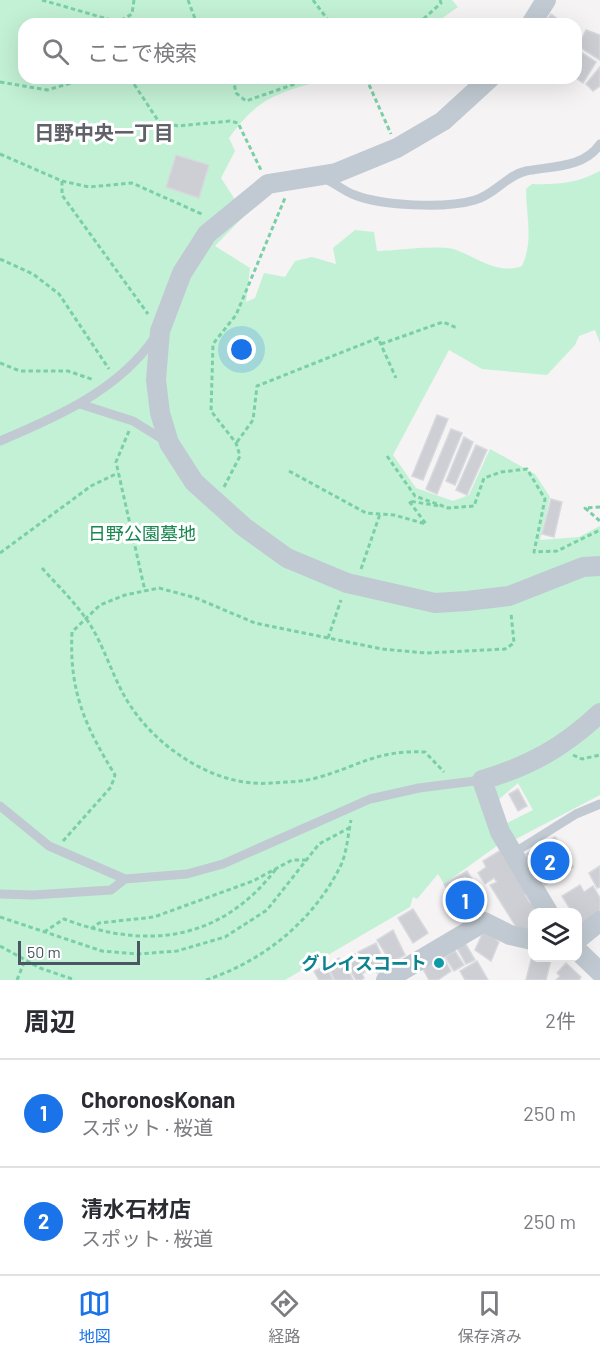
<!DOCTYPE html>
<html lang="ja">
<meta charset="utf-8">
<style>
body{margin:0;font-family:Barlow,"Noto Sans JP",sans-serif;background:#f7f7f7;color:#2b2b33}
.controls{position:absolute;right:18px;bottom:18px;display:grid;overflow:hidden;border-radius:12px;box-shadow:0 6px 24px #0002}
.controls button{width:54px;height:54px;display:grid;place-items:center;padding:0;border:0;border-bottom:2px solid #e1e1e2;background:#fff;color:#2b2b33;font:30px sans-serif}
.scale{position:absolute;left:18px;bottom:15px;width:122px;box-sizing:border-box;padding-left:6px;border:3px solid #4a5661;border-top:0;font-size:16px;line-height:21px;white-space:nowrap;color:#4a5661;-webkit-text-stroke:4px #fff;paint-order:stroke}
.you{position:absolute;left:242px;top:350px;width:21px;height:21px;margin:-15px;border:4px solid #fff;border-radius:50%;background:#1a73e8;box-shadow:0 0 0 9px #1a73e833}
.badge{display:grid;place-items:center;width:39px;height:39px;border-radius:50%;background:#1a73e8;color:#fff;font-size:20px;font-weight:700}
.pin{position:absolute;translate:-50% -50%;border:3px solid #fff;box-shadow:0 2px 6px #0006}
.list{margin:0;padding:0;list-style:none}
h2{display:flex;justify-content:space-between;align-items:center;height:78px;margin:0;padding:0 24px;font-size:26px}
h2 small{font-size:20px;font-weight:400;color:#7c7c81}
.list li{display:grid;grid-template-columns:39px 1fr auto;gap:18px;align-items:center;box-sizing:border-box;height:108px;padding:0 24px;border-top:2px solid #e1e1e2}
.list b{display:block;font-size:22px;white-space:nowrap}
.list p{margin:0;font-size:20px;white-space:nowrap;color:#7c7c81}
.list em{font-size:20px;font-style:normal;color:#7c7c81}
.icon{flex:none;width:33px;height:33px;fill:none;stroke:currentColor;stroke-width:2;stroke-linecap:round;stroke-linejoin:round}
.map{position:relative;flex:none;width:600px;height:980px;overflow:hidden}
.search{position:absolute;background:#fff;box-shadow:0 6px 24px #0002;left:18px;right:18px;top:18px;height:66px;display:flex;align-items:center;gap:15px;box-sizing:border-box;padding:0 21px;border-radius:18px;color:#7c7c81;font-size:22px}
.sheet{height:294px;background:#fff}
nav{display:flex;justify-content:space-around;align-items:center;box-sizing:border-box;height:84px;border-top:2px solid #e1e1e2;background:#fff;font-size:16px;color:#7c7c81}
nav a{display:grid;justify-items:center;gap:3px}
nav .on{color:#1a73e8}
.map>svg:first-child{display:block}
.green{fill:#c3f1d5}
.building{fill:#cdcfd5;stroke:#d7d9de;stroke-width:1.5}
.lines{fill:none;stroke-linecap:round;stroke-linejoin:round}
.path{stroke:#7ad0a6;stroke-width:3;stroke-dasharray:4.5 3;stroke-linecap:butt}
.lane{stroke:#c1cad2;stroke-width:9}
.street{stroke:#c1cad2;stroke-width:20}
.culture-dot{fill:#0f9aa8;stroke:#fff;stroke-width:2}
.labels{text-anchor:middle;dominant-baseline:central;stroke-width:6;stroke-linejoin:round;paint-order:stroke}
.park-label{font-size:18px;fill:#17864f;stroke:#fff}
.culture-label{font-size:18px;font-weight:bold;fill:#0d838f;stroke:#fff;text-anchor:end}
.neighbourhood-label{font-size:20px;font-weight:bold;fill:#5f6368;stroke:#fff}
</style>
<div class="map">
<svg width="600" height="980" viewBox="0 0 600 980">
<rect width="100%" height="100%" fill="#f5f3f3"/>
<!-- green -->
<path class="green" d="M0,0H452L458,7L434,24H24V78H331C282,92 259,95 229,138L235,151L221,178L245,215L215,246L250,268L246,302L255,298L264,273L285,277L295,261L312,257L336,264L333,248L355,230L374,232L377,251C396,251 441,244 456,250C478,258 498,275 522,266C534,240 526,216 526,189L532,184C558,185 577,183 600,171V343L595,330L579,336L575,345L547,375L482,369L449,350L393,455L416,488L453,501L469,495L490,449L535,474L550,497L540,540L579,537L600,526V795L514,840L505,824L533,810L518,783L483,813L498,845L444,884L438,874L417,899L413,897L410,907L285,980H0Z"/>
<!-- building -->
<path class="building" d="M551,14L565,24H544Z
M586,30L600,35V60L578,46Z
M576,49L596,62L583,83L576,78Z
M600,67V86L593,91L586,84Z
M176,155L209,165L199,198L166,187Z
M437,415L448,419L423,480L412,476Z
M451,429L462,433L437,494L426,489Z
M464,437L473,442L455,485L446,481Z
M476,445L487,450L467,495L456,490Z
M551,499L562,502L554,537L542,534Z
M518,789L527,806L518,811L509,794Z
M555,837L573,867L545,885L526,854Z
M501,850L529,892L525,895L530,903L533,901L540,912H532V935L518,930L490,885L497,882L494,878L485,884L478,873L486,867L483,861Z
M600,866V887L597,888L589,873Z
M467,871L478,889L472,892L481,908L464,918L444,884Z
M580,885L584,892L593,886L600,898V916L578,930V912H572L562,896Z
M413,909L428,933L413,943L398,918Z
M393,930L405,955L391,963L377,940Z
M484,930L497,936L496,940L499,942L491,961L475,950Z
M376,943L387,968L377,973L373,965L366,968L358,952Z
M465,943L475,960L466,964L457,948Z
M455,951L464,965L454,971L445,957Z
M355,954L365,972L362,974L364,978L361,980H356L344,960Z
M532,956L551,960L546,980H526Z
M443,957L451,971L438,980H429L423,969Z
M339,958L345,968L347,967L353,980H335L327,965Z
M477,961L488,980H465L460,971Z
M566,963L581,977L579,980H556L560,976L557,973Z
M326,966L333,980H319L314,971Z"/>
<g class="lines">
<!-- path -->
<path class="path" d="M42,0L118,22L132,14L134,0
M188,0L197,24
M313,0L331,24
M418,24L441,3L440,0
M130,78L159,122L178,126L230,121L238,123L261,170
M233,78L236,93L246,101L312,78
M366,78L391,134
M0,82L47,90L89,78
M0,154L62,181L89,187L132,183L204,215
M62,181V195L148,314
M0,259L33,274L59,294L109,369
M381,344L443,322L457,328
M0,363L20,371H68L94,380
M129,431L116,462L145,591
M237,442L253,420L257,386L378,338L396,378
M387,456L415,496L448,508L474,506L484,478L501,472L527,469L545,499L534,552L557,551L600,530
M289,471L366,513L394,515L426,524L409,501L439,506
M224,487L240,456L236,443L211,411L213,344L236,315L285,198
M600,507L585,508L600,521
M0,553L91,486L118,473
M42,568C56,584 72,599 84,616C102,639 110,671 125,697C152,745 214,788 271,783C285,782 302,782 316,778C360,766 375,750 425,752L444,772
M361,569L380,514
M328,638L341,600
M573,755L582,759L600,755
M63,841L111,787L115,775C85,726 69,691 72,632L100,605L125,595L159,588L196,598L255,623L382,649L426,653L505,649L514,643L511,613
M0,917L102,951L138,954L177,951L225,937L267,910L319,844L349,828
M91,929L99,923L154,917L253,881L292,860H307
M44,932L64,919C146,950 220,942 276,869
M0,946L40,968L75,980
M17,980L25,960
M206,980C264,961 314,920 341,865C347,852 348,834 351,820"/>
<!-- lane -->
<path class="lane" d="M324,178C334,183 343,190 352,194C381,206 445,209 475,200C494,195 507,175 526,171C552,166 584,168 600,144
M80,404L133,421L167,442
M0,441C57,417 119,390 155,337
M0,806L49,846L125,879
M512,854L576,814L600,804
M0,894L33,895L111,890L125,879L187,874L223,864L370,799L419,788L482,780"/>
<!-- street -->
<path class="street" d="M531,24L546,0
M490,78L443,121L397,148L336,173L268,184L207,234L182,273L160,331L156,380L160,413L169,443L194,482L244,527L287,558L347,583L435,603L467,601L509,596L583,567L600,566
M548,912L500,832L482,780C530,766 564,747 600,713
M578,939L600,921
M578,951L600,972
M386,980L484,922L510,935L532,940"/>
</g>
<!-- markers -->
<circle class="culture-dot" cx="439" cy="963" r="6"/>
<g class="labels">
<!-- park labels -->
<g class="park-label">
<text x="142" y="533">日野公園墓地</text>
</g>
<!-- culture labels -->
<g class="culture-label">
<text x="427" y="963">グレイスコート</text>
</g>
<!-- neighbourhood labels -->
<g class="neighbourhood-label">
<text x="104" y="132">日野中央一丁目</text>
</g>
</g>
</svg>
<div class="controls">
<button><svg class="icon" aria-label="layers" viewBox="0 0 24 24"><path d="M12 4l9 5-9 5-9-5zM3 14l9 5 9-5"/></svg></button>
</div>
<div class="scale">50 m</div>
<div class="you"></div>
<div class="pin badge" style="left:465px;top:900px">1</div>
<div class="pin badge" style="left:550px;top:861px">2</div>
<div class="search"><svg class="icon" aria-label="search" viewBox="0 0 24 24"><circle cx="10" cy="10" r="6"/><path d="M15 15l6 6"/></svg>ここで検索</div>
</div>
<section class="sheet">
<h2>周辺<small>2件</small></h2>
<ul class="list">
<li><span class="badge">1</span><div><b>ChoronosKonan</b><p>スポット · 桜道</p></div><em>250 m</em></li>
<li><span class="badge">2</span><div><b>清水石材店</b><p>スポット · 桜道</p></div><em>250 m</em></li>
</ul>
</section>
<nav>
<a class="on"><svg class="icon" aria-label="map" viewBox="0 0 24 24"><path d="M3 6l6-2 6 2 6-2v14l-6 2-6-2-6 2zM9 4v14M15 6v14"/></svg>地図</a>
<a><svg class="icon" aria-label="directions" viewBox="0 0 24 24"><path d="M12 3l9 9-9 9-9-9zM9 14v-3h6M13 9l2 2-2 2"/></svg>経路</a>
<a><svg class="icon" aria-label="saved" viewBox="0 0 24 24"><path d="M7 4h10v16l-5-4-5 4z"/></svg>保存済み</a>
</nav>
